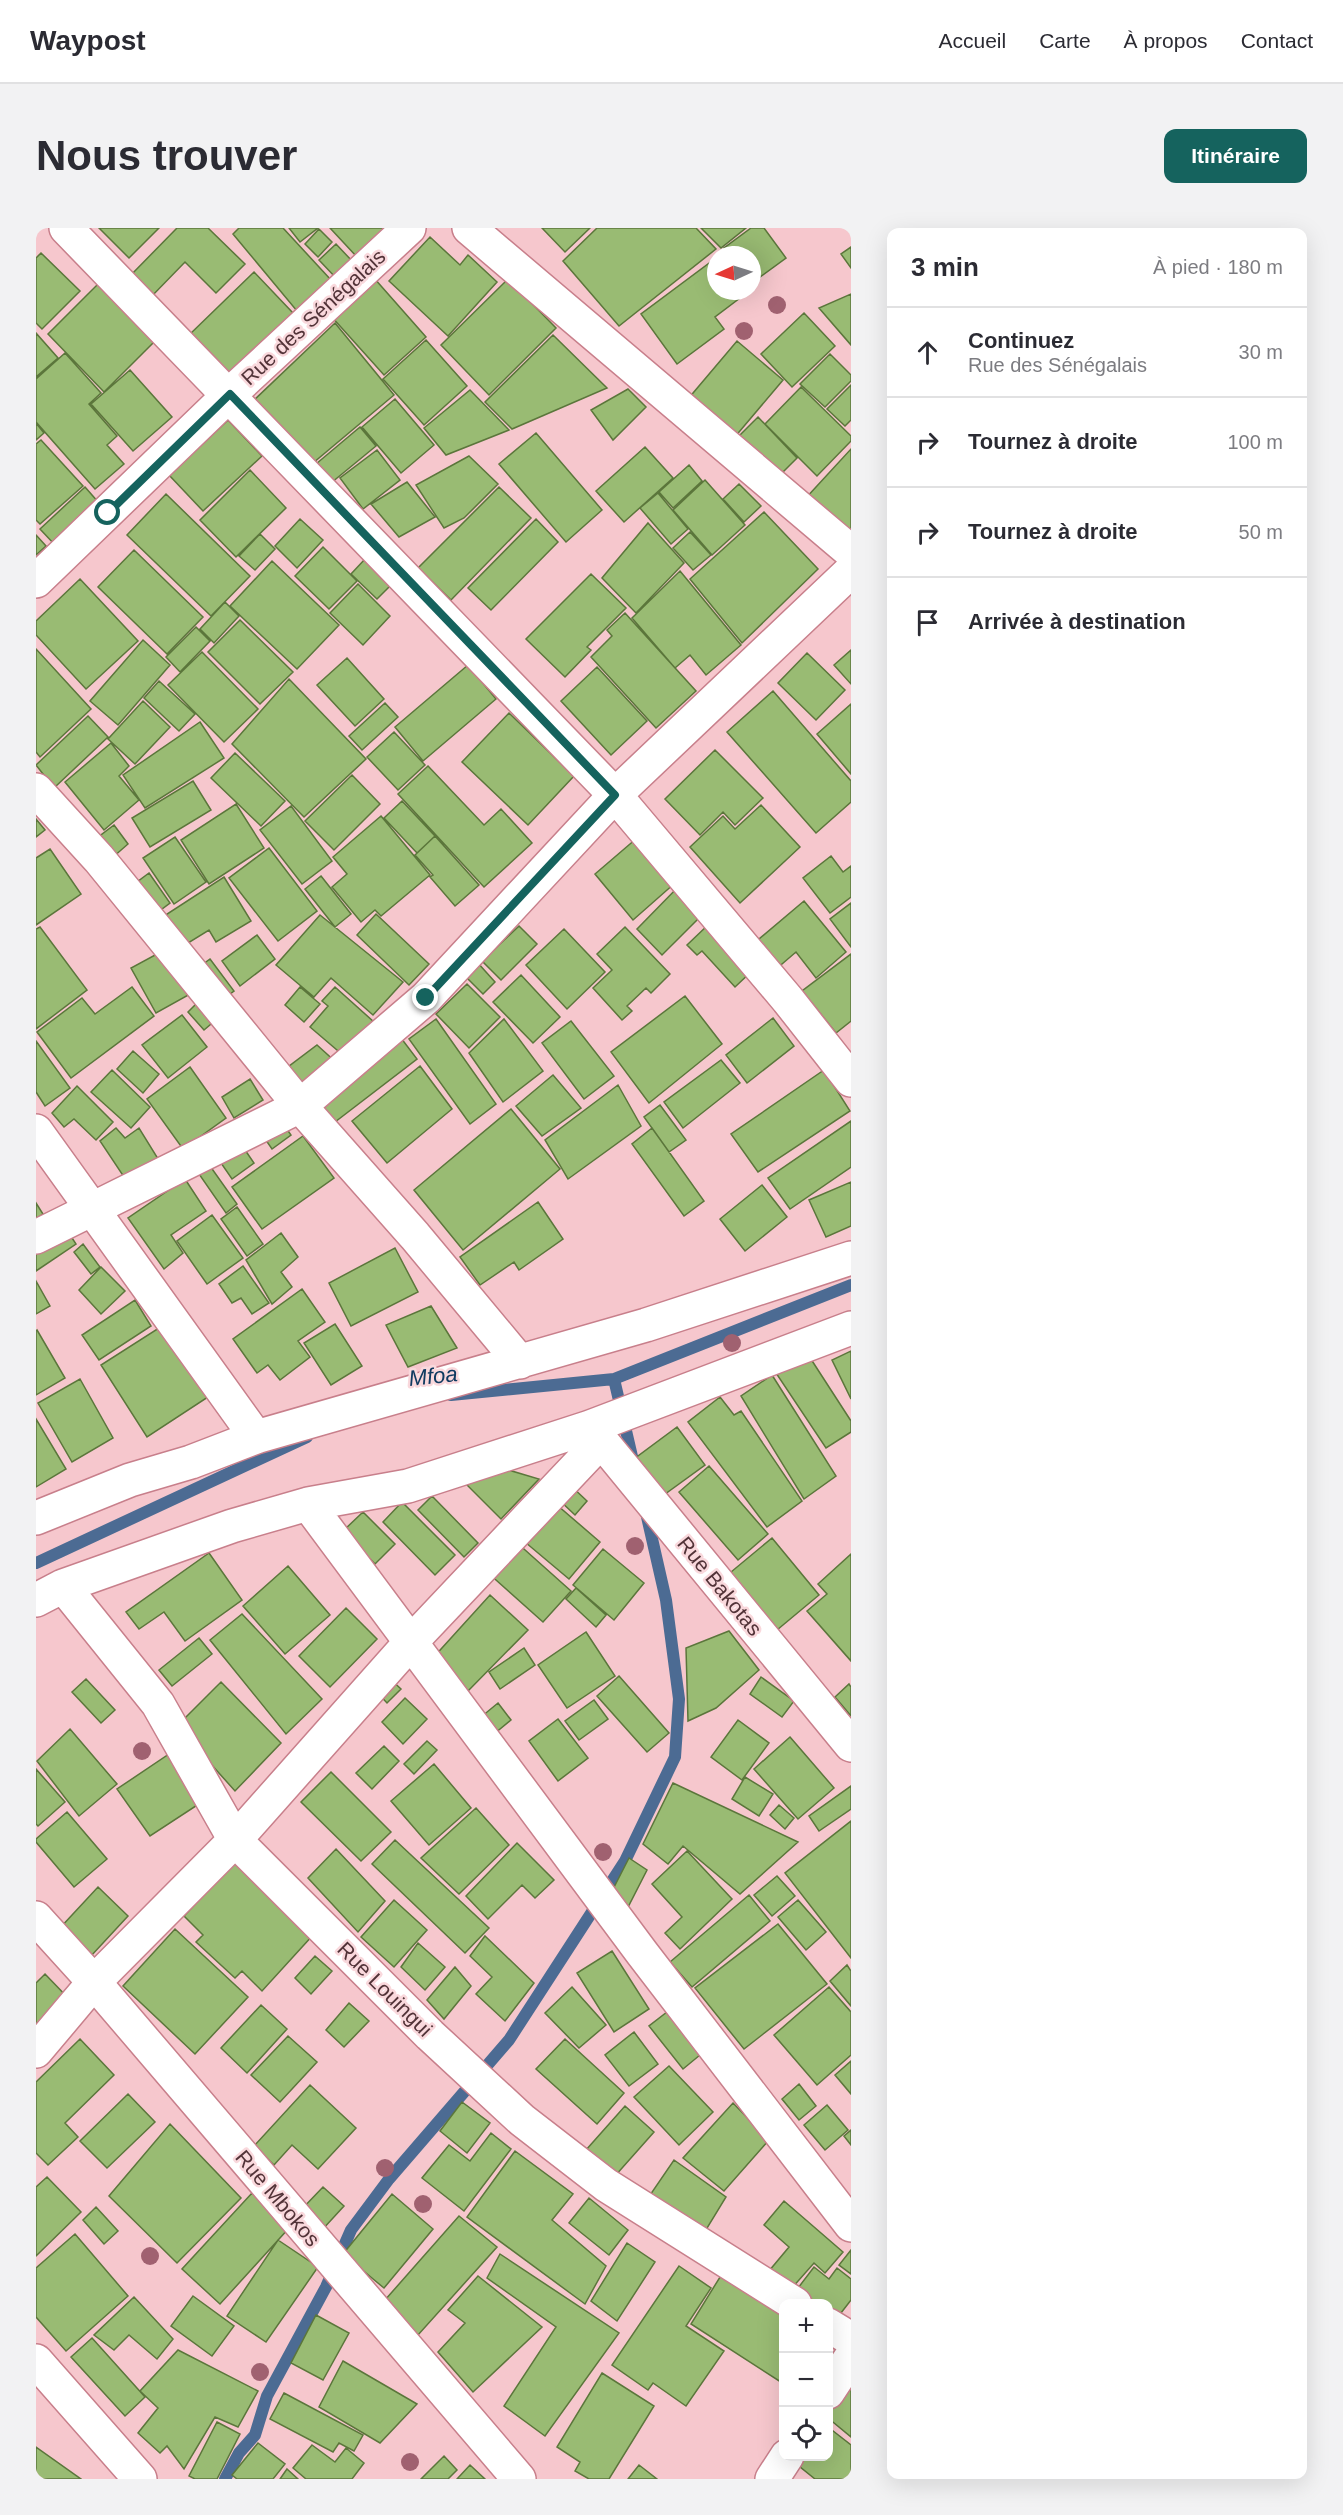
<!DOCTYPE html>
<html lang="fr">
<meta charset="utf-8">
<style>
body{margin:0;font-family:Helvetica,sans-serif;background:#f2f2f3;color:#2b2b33}
.controls{position:absolute;right:18px;bottom:18px;display:grid;overflow:hidden;border-radius:12px;box-shadow:0 6px 24px #0002}
.controls button{width:54px;height:54px;display:grid;place-items:center;padding:0;border:0;border-bottom:2px solid #e1e1e2;background:#fff;color:#2b2b33;font:30px sans-serif}
.compass{position:absolute;left:671px;top:18px;width:54px;height:54px;border-radius:50%;background:#fff;box-shadow:0 6px 24px #0002;rotate:266deg}
.stop{position:absolute;width:18px;height:18px;margin:-14px;border:4px solid #15635e;border-radius:50%;background:#fff}
.stop.end{background:#15635e;border-color:#fff;box-shadow:0 2px 6px #0008}
.list{margin:0;padding:0;list-style:none}
h2{display:flex;justify-content:space-between;align-items:center;height:78px;margin:0;padding:0 24px;font-size:26px}
h2 small{font-size:20px;font-weight:400;color:#7c7c81}
.list li{display:grid;grid-template-columns:39px 1fr auto;gap:18px;align-items:center;box-sizing:border-box;height:90px;padding:0 24px;border-top:2px solid #e1e1e2}
.list b{display:block;font-size:22px;white-space:nowrap}
.list p{margin:0;font-size:20px;white-space:nowrap;color:#7c7c81}
.list em{font-size:20px;font-style:normal;color:#7c7c81}
.icon{flex:none;width:33px;height:33px;fill:none;stroke:currentColor;stroke-width:2;stroke-linecap:round;stroke-linejoin:round}
.map{position:relative;flex:none;width:815px;height:2251px;overflow:hidden;border-radius:12px}
header{display:flex;align-items:center;gap:36px;box-sizing:border-box;height:84px;padding:0 30px;background:#fff;border-bottom:2px solid #e1e1e2}
header strong{font-size:28px}
nav{display:flex;gap:33px;margin-inline-start:auto;font-size:21px}
.intro{display:flex;align-items:center;justify-content:space-between;box-sizing:border-box;height:144px;padding:0 36px}
h1{margin:0;font-size:42px}
.button{padding:15px 27px;border-radius:12px;background:#15635e;color:#fff;font-size:21px;font-weight:700}
main{display:flex;gap:36px;padding:0 36px}
aside{flex:1;background:#fff;border-radius:12px;box-shadow:0 6px 24px #0002}
.map>svg:first-child{display:block}
.lines{fill:none;stroke-linecap:round;stroke-linejoin:round}
.stream{stroke:#4c6b93;stroke-width:12}
.building{fill:#99bb73;stroke:#5b763b;stroke-width:1.5}
.minor-casing{stroke:#c87f8b;stroke-width:36}
.minor{stroke:#fff;stroke-width:33}
.tree{fill:#a06170}
.route{stroke:#15635e;stroke-width:8}
.labels{text-anchor:middle;dominant-baseline:central;stroke-width:5;stroke-linejoin:round;paint-order:stroke}
.street-label{font-size:21px;fill:#523338;stroke:#f9d8dc}
.water-label{font-size:22px;font-style:italic;fill:#0f3a60;stroke:#f9d8dc}
</style>
<header>
<strong>Waypost</strong>
<nav><a>Accueil</a><a>Carte</a><a>À propos</a><a>Contact</a></nav>
</header>
<div class="intro"><h1>Nous trouver</h1><a class="button">Itinéraire</a></div>
<main>
<div class="map">
<svg width="815" height="2251" viewBox="0 0 815 2251">
<rect width="100%" height="100%" fill="#f6c7cd"/>
<g class="lines">
<!-- stream -->
<path class="stream" d="M578,1151L598,1237
M415,1167L578,1151L815,1057
M0,1335L271,1209
M189,2251L203,2225L219,2207L231,2168L290,2059L315,2002L353,1951L473,1812L589,1633L639,1529L643,1471L630,1372L609,1280"/>
</g>
<!-- building -->
<path class="building" d="M63,0H123L93,30Z
M141,0H172L209,36L180,65L149,34L114,70L93,49Z
M203,0H247L295,52L261,83L197,6Z
M253,0H282L264,14Z
M294,0H352L321,29Z
M506,0H554L529,24Z
M561,0H660L680,21L583,98L527,33Z
M665,0H710L685,20Z
M715,0H728L750,30L716,55V27H693L688,20Z
M283,1L296,14L282,29L269,16Z
M394,9L424,37L432,27L461,54L412,108L353,53Z
M300,16L317,34L300,50L283,32Z
M815,19V40L805,26Z
M5,25L44,63L6,101L0,95V30Z
M680,30V63L712,64L679,89L688,101L641,136L605,86Z
M218,44L257,85L190,150L151,109Z
M338,50L390,109L348,147L295,88Z
M472,51L520,100L453,167L405,117Z
M62,56L118,114L68,164L12,106Z
M815,66V117L783,80Z
M768,85L799,118L756,159L725,126Z
M299,95L358,167L277,235L216,174Z
M0,105L22,130L0,149Z
M517,107L571,160L476,201L449,174Z
M390,112L431,158L388,197L347,151Z
M701,113L747,152L698,210L652,171Z
M29,125L65,165L53,176L81,208L71,217L88,236L59,261L0,194V151Z
M794,126L815,147V153L789,179L764,156Z
M94,142L136,189L97,223L55,176Z
M815,157V192L809,198L791,181Z
M765,159L815,208V213L781,248L729,196Z
M592,161L610,179L577,212L555,182Z
M434,162L473,202L410,227L388,200Z
M359,171L398,217L365,245L326,199Z
M722,189L761,230L740,251L701,210Z
M192,192L226,228L167,283L133,247Z
M0,195L8,205L0,212Z
M324,199L340,218L295,255L280,236Z
M500,205L566,282L530,314L463,236Z
M5,212L47,258L4,296L0,292V216Z
M609,219L637,250L588,294L560,263Z
M815,221V311L769,271Z
M341,222L364,252L327,281L304,250Z
M433,228L462,256L428,290L408,300L380,257Z
M653,237L666,253L637,280L623,264Z
M214,242L250,280L200,329L164,292Z
M669,252L709,297L676,327L637,282Z
M371,254L399,289L363,309L335,276Z
M703,256L725,278L708,294L687,271Z
M49,259L63,275L19,317L4,301Z
M463,259L495,290L415,372L382,340Z
M622,265L652,301L635,316L604,280Z
M130,266L214,348L175,388L91,307Z
M728,284L782,341L706,415L654,351Z
M264,291L287,312L261,340L239,318Z
M500,291L522,314L455,382L432,360Z
M612,295L648,335L600,385L566,350Z
M654,304L675,327L657,342L637,320Z
M224,306L239,321L219,342L203,328Z
M0,307L10,318L0,327Z
M287,319L321,353L293,381L259,348Z
M98,322L167,389L131,426L62,359Z
M329,331L355,357L341,371L315,346Z
M236,333L303,397L261,441L194,378Z
M644,343L705,417L670,447L654,427L639,440L596,390Z
M555,346L590,380L551,419L555,422L529,449L490,411Z
M44,351L102,413L50,461L0,407V393Z
M322,356L354,388L327,417L294,385Z
M189,374L203,388L178,415L164,401Z
M589,385L660,463L620,500L555,429L576,408L571,402Z
M204,392L257,444L224,476L172,424Z
M160,399L174,413L144,444L130,429Z
M107,412L134,437L82,497L54,473Z
M0,421L55,481L4,529L0,524Z
M815,422V456L798,437Z
M166,424L222,481L188,514L132,457Z
M771,425L809,462L780,492L742,455Z
M311,430L348,471L319,498L281,457Z
M432,437L460,471L387,533L359,499Z
M561,439L611,493L575,527L525,473Z
M253,451L330,531L268,589L196,516Z
M123,453L159,486L143,503L108,470Z
M737,463L815,553V574L780,605L691,504Z
M107,473L134,499L99,536L72,511Z
M349,475L362,489L326,522L313,508Z
M815,476V546L781,506Z
M473,485L538,548L492,597L426,534Z
M52,488L72,509L18,560L0,537Z
M164,494L188,530L109,580L87,547Z
M358,504L389,537L362,562L331,529Z
M75,515L93,538L83,548L103,572L68,602L29,554Z
M679,522L727,570L699,597L687,584L664,607L629,571Z
M199,525L249,573L225,598L175,550Z
M392,538L448,597L465,581L496,615L448,659L362,566Z
M316,547L344,576L298,622L269,593Z
M157,553L175,582L114,619L96,590Z
M366,573L399,608L381,625L348,590Z
M200,576L228,620L173,656L145,612Z
M725,577L764,619L704,675L654,619L687,588L699,601Z
M255,578L296,633L266,656L224,602Z
M345,588L394,647L345,688L339,682L325,694L296,659L311,646L297,629Z
M0,591L9,602L0,609Z
M78,597L92,616L76,630L61,610Z
M399,608L443,657L419,678L394,649L397,647L379,627Z
M139,609L170,654L138,676L107,630Z
M601,610L639,655L597,692L559,646Z
M233,620L281,683L242,713L193,650Z
M14,621L45,666L0,697V630Z
M795,628L807,644L815,638V669L794,685L767,650Z
M113,645L134,675L114,690L93,660Z
M285,648L315,686L299,699L269,661Z
M188,649L215,693L180,714L173,702L144,720L125,690Z
M644,657L670,683L626,727L601,701Z
M768,673L810,724L780,750L760,724L739,742L717,716Z
M815,675V719L794,691Z
M340,686L393,736L373,757L321,707Z
M284,687L367,754L337,787L295,750L278,769L240,737Z
M674,695L717,742L699,759L666,723L661,727L651,717Z
M483,698L501,716L465,752L446,733Z
M4,699L51,762L0,801V701Z
M589,699L634,746L615,765L610,760L591,778L596,783L586,792L557,760L576,742L561,726Z
M528,701L569,744L531,781L490,737Z
M221,707L239,731L204,758L186,733Z
M132,720L156,765L120,785L95,740Z
M815,726V793L800,805L766,763Z
M174,731L198,763L190,769L166,737Z
M441,734L459,754L447,766L428,747Z
M485,747L524,789L497,815L457,774Z
M431,756L464,789L433,820L400,786Z
M96,759L118,788L35,850L1,804L46,770L59,786Z
M264,759L284,776L268,794L249,777Z
M299,759L338,794L308,828L274,799L292,778L286,773Z
M649,768L686,816L613,875L575,824Z
M164,772L181,791L168,802L152,784Z
M146,787L171,819L132,850L106,817Z
M737,790L758,818L711,855L690,827Z
M400,791L460,876L434,896L373,811Z
M468,791L507,843L467,874L433,825Z
M535,793L578,848L548,871L506,815Z
M365,810L381,831L299,894L283,873Z
M0,813L34,860L9,878L0,864Z
M281,817L303,837L262,867L244,845Z
M97,823L123,846L107,865L81,841Z
M685,832L704,855L647,900L628,874Z
M384,838L416,881L351,935L316,893Z
M154,839L190,890L147,921L111,871Z
M76,842L114,879L95,900L55,864Z
M788,842L814,883L722,944L695,906Z
M517,847L545,880L506,908L480,878Z
M214,851L227,872L198,890L186,869Z
M582,857L605,898L532,951L509,912Z
M41,858L77,894L60,912L38,891L28,899L16,885Z
M624,877L650,912L633,924L608,889Z
M475,881L524,941L427,1022L378,962Z
M815,893V939L754,981L732,950Z
M246,894L255,907L236,921L227,908Z
M80,900L89,910L103,900L124,934L92,955L64,913Z
M616,900L668,973L648,988L596,916Z
M267,908L298,950L226,1001L196,959Z
M207,919L218,935L196,951L185,935Z
M174,938L201,976L190,985L163,946Z
M149,951L170,983L135,1007L147,1025L128,1041L92,990Z
M815,954V998L790,1009L773,972Z
M726,957L751,989L709,1023L684,991Z
M502,974L527,1011L483,1042L478,1034L444,1057L424,1029Z
M0,975L7,986L0,991Z
M201,979L227,1016L211,1028L185,991Z
M176,987L207,1030L171,1056L141,1013Z
M27,996L40,1016L0,1043V1015Z
M245,1005L262,1029L245,1044L256,1059L236,1076L210,1032Z
M47,1016L64,1039L55,1046L38,1024Z
M359,1020L382,1064L315,1098L293,1055Z
M207,1038L233,1075L216,1086L205,1070L196,1075L183,1056Z
M65,1039L89,1063L65,1086L43,1062Z
M0,1053L14,1078L0,1086Z
M266,1061L289,1094L262,1113L274,1129L244,1152L232,1137L221,1145L197,1111Z
M99,1072L115,1098L63,1132L46,1107Z
M395,1078L421,1120L372,1139L350,1097Z
M299,1096L326,1138L295,1157L268,1115Z
M126,1098L172,1169L111,1209L65,1137Z
M1,1102L29,1150L0,1167V1103Z
M815,1123V1171L796,1132Z
M771,1125L815,1193V1204L790,1220L740,1145Z
M736,1147L800,1248L768,1271L705,1168Z
M44,1151L77,1210L36,1234L2,1175Z
M684,1169L698,1187L705,1183L766,1273L731,1299L652,1194Z
M0,1191L30,1241L0,1259Z
M641,1199L669,1237L625,1269L598,1231Z
M673,1238L732,1306L702,1332L643,1264Z
M469,1241L503,1251L465,1291L425,1251Z
M534,1257L551,1273L539,1287L521,1270Z
M396,1268L442,1315L428,1329L382,1282Z
M514,1271L564,1314L533,1351L483,1309Z
M366,1274L419,1327L399,1347L347,1294Z
M327,1284L359,1316L339,1336L307,1303Z
M736,1310L783,1367L735,1407L689,1349Z
M479,1313L535,1363L507,1394L451,1344Z
M567,1321L608,1355L578,1392L537,1357Z
M173,1325L206,1372L149,1413L128,1384L103,1401L90,1384Z
M815,1326V1433L771,1383L791,1366L782,1356Z
M252,1338L294,1387L249,1426L207,1378Z
M540,1360L570,1387L560,1399L530,1371Z
M454,1367L492,1402L432,1463L396,1431Z
M310,1380L341,1411L294,1459L263,1428Z
M206,1386L286,1471L250,1506L174,1412Z
M693,1403L723,1442L680,1480L652,1493L650,1420Z
M550,1404L579,1448L531,1480L502,1437Z
M163,1410L176,1426L136,1458L123,1442Z
M488,1420L499,1437L464,1461L453,1444Z
M350,1447L365,1461L351,1475L337,1460Z
M583,1448L633,1505L611,1524L561,1468Z
M725,1449L758,1473L746,1489L714,1466Z
M50,1451L79,1482L65,1495L36,1464Z
M185,1454L245,1515L199,1563L141,1498Z
M813,1456L815,1459V1488L799,1469Z
M369,1470L391,1491L367,1516L346,1494Z
M558,1472L572,1491L543,1512L529,1493Z
M462,1475L475,1492L458,1506L445,1489Z
M522,1491L552,1530L522,1553L493,1513Z
M702,1492L733,1515L706,1552L675,1529Z
M34,1501L81,1556L43,1588L1,1533Z
M754,1509L798,1560L762,1591L718,1541Z
M391,1513L401,1522L378,1546L368,1536Z
M348,1518L363,1533L336,1561L320,1545Z
M136,1524L169,1572L114,1608L81,1561Z
M398,1536L435,1580L393,1617L355,1573Z
M0,1541L29,1574L2,1598L0,1596Z
M295,1544L355,1604L325,1633L265,1574Z
M709,1549L737,1566L723,1588L696,1571Z
M637,1555L762,1614L704,1666L647,1618L632,1636L607,1616Z
M815,1558V1581L783,1603L773,1588Z
M743,1577L758,1590L749,1601L734,1587Z
M440,1580L473,1617L423,1666L385,1630Z
M31,1584L71,1631L38,1659L0,1614V1611Z
M815,1593V1730L749,1645Z
M359,1612L453,1700L429,1725L336,1636Z
M481,1615L518,1652L499,1670L486,1657L452,1691L430,1668Z
M300,1621L349,1673L322,1704L272,1650Z
M651,1623L696,1671L644,1721L629,1705L646,1689L616,1656Z
M593,1630L611,1642L589,1685L572,1671Z
M199,1633L277,1707L226,1763L206,1743L199,1750L160,1714L167,1707L148,1688Z
M741,1648L759,1668L736,1688L718,1667Z
M62,1659L92,1688L55,1728L24,1700Z
M713,1667L734,1693L656,1759L634,1734Z
M358,1672L391,1702L358,1739L325,1709Z
M762,1672L790,1704L770,1722L742,1689Z
M742,1696L791,1756L708,1821L659,1760Z
M139,1701L212,1769L159,1826L87,1758Z
M449,1708L498,1755L469,1793L440,1766L456,1749L434,1728Z
M382,1715L409,1739L389,1762L365,1739Z
M576,1723L613,1781L578,1804L541,1745Z
M279,1728L296,1743L275,1766L259,1750Z
M811,1737L815,1743V1778L794,1753Z
M419,1739L435,1758L408,1791L391,1772Z
M9,1746L35,1773L0,1808V1755Z
M536,1759L570,1797L543,1820L509,1785Z
M793,1759L815,1784V1827L781,1857L738,1807Z
M313,1775L333,1793L308,1819L290,1802Z
M225,1777L251,1801L211,1845L185,1820Z
M631,1784L664,1827L647,1841L613,1798Z
M598,1804L622,1836L593,1858L569,1827Z
M252,1808L281,1834L244,1874L215,1847Z
M44,1811L78,1847L29,1895L42,1909L12,1937L0,1925V1854Z
M529,1811L588,1865L561,1896L500,1841Z
M815,1833V1866L799,1847Z
M633,1838L677,1884L643,1917L598,1869Z
M763,1856L780,1878L763,1892L746,1871Z
M274,1857L320,1900L282,1941L256,1917L238,1937L218,1918Z
M92,1866L119,1894L71,1940L44,1913Z
M426,1874L454,1895L431,1925L404,1903Z
M697,1875L733,1912L688,1963L647,1930Z
M791,1877L812,1902L789,1922L768,1897Z
M589,1878L618,1904L579,1948L550,1922Z
M134,1896L205,1970L141,2035L73,1968Z
M815,1902V1917L808,1908Z
M455,1905L475,1921L428,1983L386,1950L413,1917L434,1933Z
M479,1923L537,1966L516,1992L570,2038L549,2076L431,1989Z
M638,1932L690,1969L665,2010L612,1970Z
M11,1949L45,1984L0,2028V1959Z
M287,1959L308,1978L286,2002L265,1982Z
M216,1965L253,2000L184,2076L146,2041Z
M356,1966L397,2001L348,2060L307,2026Z
M553,1970L592,2002L573,2027L533,1995Z
M748,1973L807,2024L789,2045L778,2035L755,2061L733,2043L753,2019L728,1997Z
M60,1979L82,2003L68,2016L47,1992Z
M423,1988L461,2019L382,2107L349,2072Z
M39,2006L92,2068L30,2123L0,2089V2040Z
M242,2012L282,2039L230,2114L191,2088Z
M591,2015L619,2034L581,2093L555,2073Z
M815,2022V2046L803,2037Z
M464,2026L583,2105L509,2208L468,2178L520,2099L451,2050Z
M643,2038L675,2060L650,2098L688,2123L650,2178L617,2155L612,2162L576,2137Z
M778,2039L793,2051L801,2040L815,2051V2072L798,2094L792,2090V2076H774L759,2064Z
M689,2041L748,2078V2156L655,2096Z
M442,2048L506,2099L437,2164L402,2124L429,2095L412,2082Z
M157,2068L198,2098L176,2128L135,2098Z
M98,2069L137,2111L121,2131L93,2107L78,2122L58,2107Z
M280,2087L313,2105L287,2152L255,2135Z
M56,2110L109,2169L89,2188L35,2129Z
M142,2122L222,2163L202,2199L179,2189L148,2241L131,2218L124,2225L102,2205L122,2180L104,2163Z
M307,2133L381,2176L344,2215L283,2179Z
M566,2145L618,2178L573,2251H553L539,2243L544,2234L521,2219Z
M815,2157V2209L792,2190V2185Z
M248,2165L327,2207L318,2223L303,2215L297,2224L234,2191Z
M181,2194L204,2206L181,2251H159L153,2248Z
M792,2199L815,2217V2251H779L758,2234L762,2228H792Z
M222,2215L249,2236L237,2251H201L196,2247Z
M276,2217L299,2234L310,2220L328,2235L316,2251H270L257,2240Z
M0,2219L45,2251H0Z
M408,2228L421,2242L412,2251H385Z
M434,2237L449,2251H421Z
M603,2237L621,2251H592Z
M251,2241L262,2251H244Z"/>
<g class="lines">
<!-- minor casing -->
<g class="minor-casing">
<path id="minor" d="M30,0L579,567L752,772L815,852
M433,0L815,324
M0,353L194,166L373,0
M0,562L63,631L264,878L379,1008L484,1134
M0,903L220,1209
M0,1009L264,878L390,770L579,567L815,343
M554,1199L815,1517
M272,1276L606,1725L815,1997
M0,1290L94,1252L155,1234L220,1209L610,1097L815,1030
M27,1358L122,1476L199,1612L394,1807L486,1892L570,1957L759,2076
M0,1372L27,1358L196,1298L272,1276L372,1258L554,1199L815,1100
M0,1690L58,1754L483,2251
M0,1823L58,1754L199,1612L374,1415L565,1213
M792,2097L815,2111
M0,2133L104,2251
M792,2164L815,2129
M736,2251L751,2228"/>
</g>
<!-- minor -->
<use href="#minor" class="minor"/>
</g>
<!-- trees -->
<g class="tree">
<circle cx="741" cy="77" r="9"/>
<circle cx="708" cy="103" r="9"/>
<circle cx="696" cy="1115" r="9"/>
<circle cx="599" cy="1318" r="9"/>
<circle cx="106" cy="1523" r="9"/>
<circle cx="567" cy="1624" r="9"/>
<circle cx="349" cy="1940" r="9"/>
<circle cx="387" cy="1976" r="9"/>
<circle cx="114" cy="2028" r="9"/>
<circle cx="224" cy="2144" r="9"/>
<circle cx="374" cy="2234" r="9"/>
</g>
<g class="lines">
<!-- route -->
<path class="route" d="M72,285L194,166L579,567L390,770"/>
</g>
<g class="labels">
<!-- street labels -->
<g class="street-label">
<text transform="translate(277 89) rotate(-43)">Rue des Sénégalais</text>
<text transform="translate(684 1358) rotate(51)">Rue Bakotas</text>
<text transform="translate(349 1761) rotate(45)">Rue Louingui</text>
<text transform="translate(242 1970) rotate(50)">Rue Mbokos</text>
</g>
<!-- water labels -->
<g class="water-label">
<text transform="translate(397 1148) rotate(-6)">Mfoa</text>
</g>
</g>
</svg>
<div class="controls">
<button>+</button>
<button>−</button>
<button><svg class="icon" aria-label="locate" viewBox="0 0 24 24"><circle cx="12" cy="12" r="6"/><path d="M12 2v4M12 18v4M2 12h4M18 12h4"/></svg></button>
</div>
<svg class="compass" viewBox="-18 -18 36 36"><path d="M0-13l5 13h-10z" fill="#e53935"/><path d="M0 13l5-13h-10z" fill="#7c7c81"/></svg>
<div class="stop" style="left:72px;top:285px"></div>
<div class="stop end" style="left:390px;top:770px"></div>
</div>
<aside>
<h2>3 min<small>À pied · 180 m</small></h2>
<ul class="list">
<li><svg class="icon" aria-label="ahead" viewBox="0 0 24 24"><path d="M12 20V5M6 11l6-6 6 6"/></svg><div><b>Continuez</b><p>Rue des Sénégalais</p></div><em>30 m</em></li>
<li><svg class="icon" aria-label="right" viewBox="0 0 24 24"><path d="M7 20v-9h11M14 6l5 5-5 5"/></svg><div><b>Tournez à droite</b></div><em>100 m</em></li>
<li><svg class="icon" aria-label="right" viewBox="0 0 24 24"><path d="M7 20v-9h11M14 6l5 5-5 5"/></svg><div><b>Tournez à droite</b></div><em>50 m</em></li>
<li><svg class="icon" aria-label="arrive" viewBox="0 0 24 24"><path d="M6 21V4h12l-3 4 3 4H6"/></svg><div><b>Arrivée à destination</b></div></li>
</ul>
</aside>
</main>
